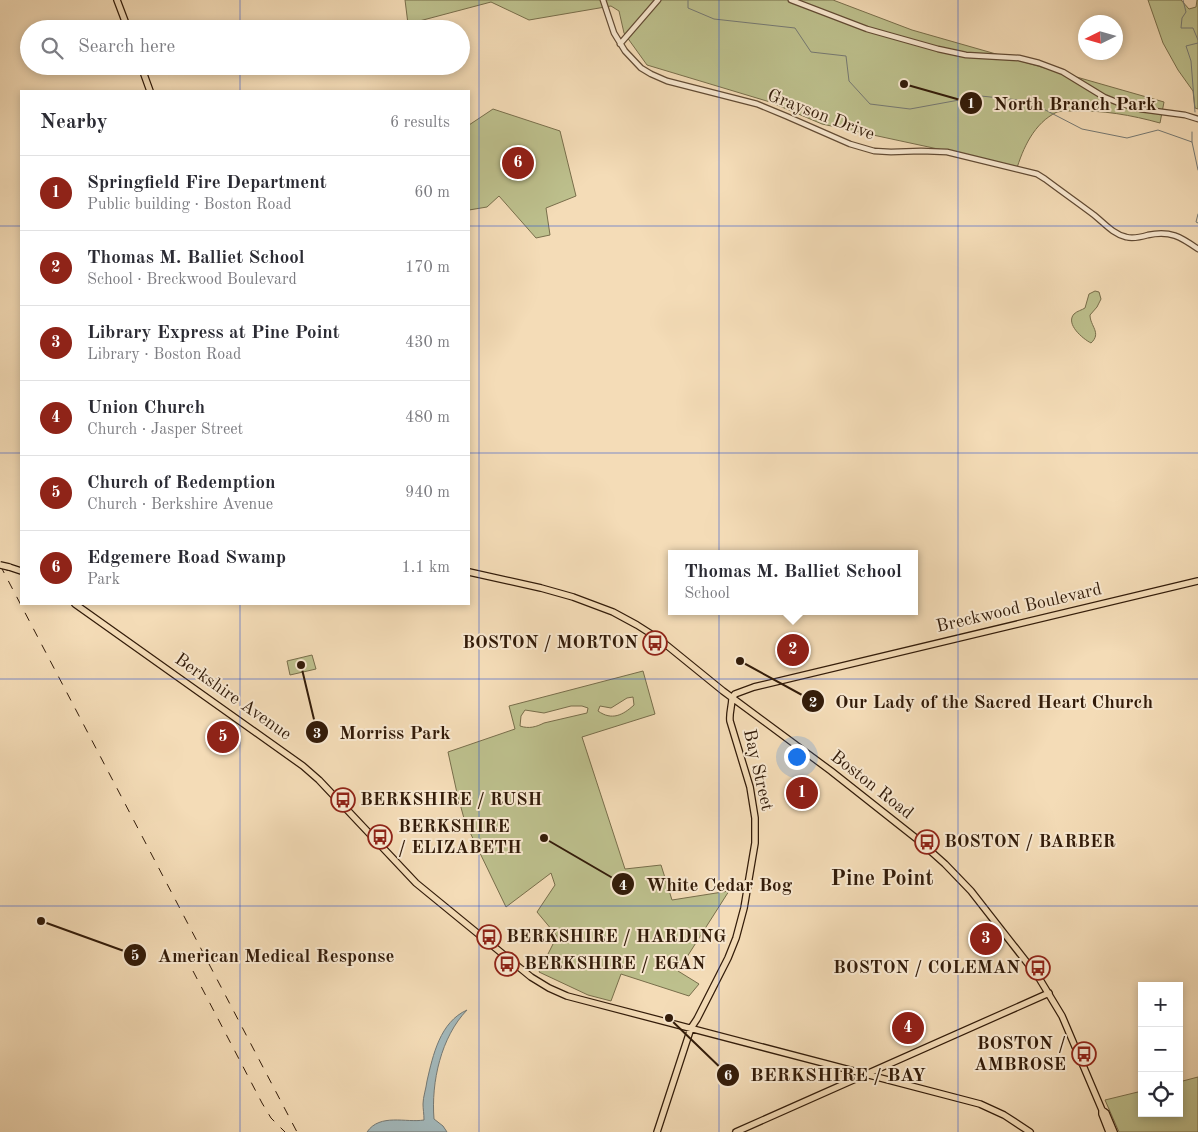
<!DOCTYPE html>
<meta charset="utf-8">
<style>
body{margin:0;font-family:"Old Standard TT",serif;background:#f7f7f7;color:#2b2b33}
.controls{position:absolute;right:15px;bottom:15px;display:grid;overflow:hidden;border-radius:0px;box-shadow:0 2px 8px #0003}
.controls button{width:45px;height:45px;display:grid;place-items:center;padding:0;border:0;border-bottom:1px solid #e1e1e2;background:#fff;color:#2b2b33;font:25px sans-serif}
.compass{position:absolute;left:1078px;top:15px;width:45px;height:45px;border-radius:50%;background:#fff;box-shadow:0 2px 8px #0003;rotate:265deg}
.you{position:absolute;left:796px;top:756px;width:18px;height:18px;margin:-12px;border:4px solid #fff;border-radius:50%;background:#1a73e8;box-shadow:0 0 0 8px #1a73e833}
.badge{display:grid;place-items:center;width:32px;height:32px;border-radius:50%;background:#8f2418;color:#fff;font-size:16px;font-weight:700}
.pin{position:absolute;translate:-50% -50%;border:2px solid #fff;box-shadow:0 1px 5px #0006}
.popup{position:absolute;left:668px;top:550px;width:250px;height:65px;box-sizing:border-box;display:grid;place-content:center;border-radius:0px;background:#fff;filter:drop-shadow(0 1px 4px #0005);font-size:16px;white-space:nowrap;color:#7c7c81}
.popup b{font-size:19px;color:#2b2b33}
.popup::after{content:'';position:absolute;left:50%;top:100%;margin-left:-10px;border:10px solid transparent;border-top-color:#fff}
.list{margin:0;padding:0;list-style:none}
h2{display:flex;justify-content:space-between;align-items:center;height:65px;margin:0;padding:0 20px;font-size:21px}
h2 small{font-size:16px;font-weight:400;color:#7c7c81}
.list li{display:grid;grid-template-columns:32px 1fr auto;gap:15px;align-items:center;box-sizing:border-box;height:75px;padding:0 20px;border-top:1px solid #e1e1e2}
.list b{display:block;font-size:19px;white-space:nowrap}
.list p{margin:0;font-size:16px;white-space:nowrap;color:#7c7c81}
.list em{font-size:16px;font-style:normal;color:#7c7c81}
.icon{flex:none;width:28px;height:28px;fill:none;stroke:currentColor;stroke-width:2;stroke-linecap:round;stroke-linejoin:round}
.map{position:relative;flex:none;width:1198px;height:1132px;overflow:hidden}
.search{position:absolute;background:#fff;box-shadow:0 2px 8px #0003;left:20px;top:20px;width:450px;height:55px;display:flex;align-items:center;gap:12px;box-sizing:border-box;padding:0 18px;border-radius:28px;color:#7c7c81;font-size:19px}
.panel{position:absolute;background:#fff;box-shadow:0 2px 8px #0003;left:20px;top:90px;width:450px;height:515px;border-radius:0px}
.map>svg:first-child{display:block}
.green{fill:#bdc08d;stroke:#786e4b;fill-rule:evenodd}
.water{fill:#a2b8bb;stroke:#757974}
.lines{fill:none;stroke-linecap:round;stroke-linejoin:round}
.stream{stroke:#757974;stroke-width:1}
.minor-casing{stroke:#624b34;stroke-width:7}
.major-casing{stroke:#321b09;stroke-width:8}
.minor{stroke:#f8e8d0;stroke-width:4.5}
.major{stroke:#f4dcb7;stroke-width:5.5}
.rail{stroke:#321b09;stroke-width:1;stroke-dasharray:9 9;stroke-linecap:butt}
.major-bridge-casing{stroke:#321b09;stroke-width:8;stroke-linecap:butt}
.major-bridge{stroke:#f4dcb7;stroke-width:5.5}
.grid{fill:none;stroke:#1d4ed8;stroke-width:1;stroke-opacity:0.55}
.labels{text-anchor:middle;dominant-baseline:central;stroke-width:4;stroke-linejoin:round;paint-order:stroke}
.street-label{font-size:18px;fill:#321b09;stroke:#f8e8d0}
.poi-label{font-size:18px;font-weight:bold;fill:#321b09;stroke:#f8e8d0;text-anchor:start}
.district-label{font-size:22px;font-weight:bold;fill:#321b09;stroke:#f8e8d0}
.leader{fill:none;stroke:#321b09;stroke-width:2}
.callout-dot{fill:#321b09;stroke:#f8e8d0;stroke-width:2}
.mark-label{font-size:15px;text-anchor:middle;font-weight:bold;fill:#fff}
.callout-label{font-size:19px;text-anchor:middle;font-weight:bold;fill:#321b09;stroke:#f8e8d0;stroke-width:4;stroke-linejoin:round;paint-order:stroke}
</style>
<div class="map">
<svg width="1198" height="1132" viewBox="0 0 1198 1132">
<rect width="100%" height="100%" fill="#f4dcb7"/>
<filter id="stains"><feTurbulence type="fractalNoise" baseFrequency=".004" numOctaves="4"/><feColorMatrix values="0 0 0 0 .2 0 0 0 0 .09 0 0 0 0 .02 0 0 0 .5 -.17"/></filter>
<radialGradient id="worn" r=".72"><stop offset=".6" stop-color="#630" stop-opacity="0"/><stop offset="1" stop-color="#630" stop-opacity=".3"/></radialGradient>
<!-- green -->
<path class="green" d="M405,0H833L912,30L1164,102L1160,123C1131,115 1103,110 1072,111C1068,111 1061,111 1057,112C1034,123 1023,148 1016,171L1002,167L1003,163L822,124L770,102L647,65L624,33L619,11L611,6L529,20L491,2L408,24Z
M1148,0H1181L1189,9L1196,7L1197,0H1198V109L1195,108L1193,91L1178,70L1163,43Z
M493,109L560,131L576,196L546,208L550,235L536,238L499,196L487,207L469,210V125Z
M1095,291L1099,292L1101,299L1097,307L1090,315C1090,326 1102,333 1091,343C1083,339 1065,324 1074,314C1077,311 1082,310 1085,308L1089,294Z
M312,655L316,669L290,675L287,661Z
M643,671L655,714L582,737L625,869L661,865L672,900L729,891L678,971L699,984L689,996L621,974L611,1001L588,995L539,972L557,936L537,912L555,885L551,873L506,907L465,822L457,793L448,752L515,729L509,706ZM633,697L634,705C623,715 612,721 598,711L600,706L611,708L627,698ZM571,706H582L588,708L587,713L544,723C536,727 529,729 520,726L521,716L525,710L544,713Z
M1198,1077V1132H1119L1105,1100L1142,1091V1113H1179V1082Z"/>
<!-- water -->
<path class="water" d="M467,1010C441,1037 431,1082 434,1119L443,1126L447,1132H367C380,1113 406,1123 424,1120C424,1114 423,1109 423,1104C423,1097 426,1089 427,1081C433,1055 440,1022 467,1010Z"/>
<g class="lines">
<!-- stream -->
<path class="stream" d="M688,0V8L714,19L795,28L811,52L846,56L849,81L870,104L910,109L981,96L1028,101L1082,129L1127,138L1158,130L1192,142L1198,170
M1183,0L1186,12L1182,18L1181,28H1193L1198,40
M1195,112L1191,61L1186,46L1198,43
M1192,132V142
M1198,214L1196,222L1198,223"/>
<!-- minor casing -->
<g class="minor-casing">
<path id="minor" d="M603,0L614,33L625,51L641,68L651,74L667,81L757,104L786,116L850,144L874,151L891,152L921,151L947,152L1037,174L1045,179C1061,191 1078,203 1094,215C1104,223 1113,234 1126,237C1133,239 1141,237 1148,235C1170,230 1181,237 1198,249
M791,0L867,29L938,49L966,55L1019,58L1039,63L1063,72L1104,97L1119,103L1140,109L1185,115L1198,119
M620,44L658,0"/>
</g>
<!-- major casing -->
<g class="major-casing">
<path id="major" d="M117,0L128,29
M141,66L150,91
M9,567L21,571
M469,572L541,588L573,597L613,612L637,625L659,639L723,691L831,771L917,839L945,864L971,891L1039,978L1062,1016L1102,1110L1106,1113L1114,1132
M75,604L303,766L319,780L416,883L531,977L549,988L567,996L980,1104L1004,1115L1030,1132
M732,698L735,694L754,687L1198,581
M1102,1110V1114L1109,1132
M657,1132L691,1028L697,1019L728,958L736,938L744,908L755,843V818L750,787L730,721C729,713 732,706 732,698
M736,1132L1049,993"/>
</g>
<!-- minor -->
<use href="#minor" class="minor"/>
<!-- major -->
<use href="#major" class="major"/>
<!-- rail -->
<path class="rail" d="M0,565L297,1132
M193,971L262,1103L271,1118L285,1132"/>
<!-- major-bridge casing -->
<g class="major-bridge-casing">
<path id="major-bridge" d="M0,565L9,567"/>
</g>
<!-- major-bridge -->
<use href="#major-bridge" class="major-bridge"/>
</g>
<!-- grid -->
<path class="grid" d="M240,0V29M479,0V1132M719,0V1132M958,0V1132M240,66V91M0,226H21M469,226H1198M0,453H21M469,453H1198M240,604V1132M0,679H1198M0,906H1198"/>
<!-- icons -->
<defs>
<g id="bus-ring" transform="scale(1.25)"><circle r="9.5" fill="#f8e8d0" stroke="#8f2418" stroke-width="1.5"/><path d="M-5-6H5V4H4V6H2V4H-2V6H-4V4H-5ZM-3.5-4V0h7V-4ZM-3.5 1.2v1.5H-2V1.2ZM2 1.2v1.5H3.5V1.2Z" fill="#8f2418"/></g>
</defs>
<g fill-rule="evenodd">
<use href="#bus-ring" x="655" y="643"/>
<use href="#bus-ring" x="343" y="800"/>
<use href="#bus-ring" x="380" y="837"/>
<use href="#bus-ring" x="927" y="842"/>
<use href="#bus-ring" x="489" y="937"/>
<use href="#bus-ring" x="507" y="964"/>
<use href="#bus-ring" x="1038" y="968"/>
<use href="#bus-ring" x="1084" y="1054"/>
</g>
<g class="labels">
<!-- street labels -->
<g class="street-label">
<text transform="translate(821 115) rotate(21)">Grayson Drive</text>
<text transform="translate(1019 608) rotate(-13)">Breckwood Boulevard</text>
<text transform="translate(233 697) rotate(35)">Berkshire Avenue</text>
<text transform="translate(758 770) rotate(77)">Bay Street</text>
<text transform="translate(872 785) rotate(38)">Boston Road</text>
</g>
<!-- poi labels -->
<g class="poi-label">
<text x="638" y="643" text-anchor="end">BOSTON / MORTON</text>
<text x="360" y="800">BERKSHIRE / RUSH</text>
<text x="398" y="827">BERKSHIRE<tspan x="398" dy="21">/ ELIZABETH</tspan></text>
<text x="944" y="842">BOSTON / BARBER</text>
<text x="506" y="937">BERKSHIRE / HARDING</text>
<text x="524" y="964">BERKSHIRE / EGAN</text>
<text x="1020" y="968" text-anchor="end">BOSTON / COLEMAN</text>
<text x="1066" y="1044" text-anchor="end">BOSTON /<tspan x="1066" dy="21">AMBROSE</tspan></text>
</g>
<!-- district labels -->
<g class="district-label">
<text x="882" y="879">Pine Point</text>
</g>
</g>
<!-- callouts -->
<path class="leader" d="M904 84L971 103M740 661L813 701M301 665L317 732M544 838L623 884M41 921L135 955M669 1018L728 1075"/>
<g class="callout-dot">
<circle cx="904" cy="84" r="5"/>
<circle cx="740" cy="661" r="5"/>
<circle cx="301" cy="665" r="5"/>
<circle cx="544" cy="838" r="5"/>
<circle cx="41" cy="921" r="5"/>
<circle cx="669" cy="1018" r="5"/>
<circle cx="971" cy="103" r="12"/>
<circle cx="813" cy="701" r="12"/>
<circle cx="317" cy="732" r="12"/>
<circle cx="623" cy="884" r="12"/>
<circle cx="135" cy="955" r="12"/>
<circle cx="728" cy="1075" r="12"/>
</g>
<g class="mark-label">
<text x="971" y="108">1</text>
<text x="813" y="707">2</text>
<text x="317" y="738">3</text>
<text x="623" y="890">4</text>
<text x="135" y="960">5</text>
<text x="728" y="1080">6</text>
</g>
<g class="callout-label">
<text x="1075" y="110">North Branch Park</text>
<text x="994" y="708">Our Lady of the Sacred Heart Church</text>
<text x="395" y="739">Morriss Park</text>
<text x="719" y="891">White Cedar Bog</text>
<text x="276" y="962">American Medical Response</text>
<text x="838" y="1081">BERKSHIRE / BAY</text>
</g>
<rect width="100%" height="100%" filter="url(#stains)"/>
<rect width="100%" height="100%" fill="url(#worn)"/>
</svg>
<div class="controls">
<button>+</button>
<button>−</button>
<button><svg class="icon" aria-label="locate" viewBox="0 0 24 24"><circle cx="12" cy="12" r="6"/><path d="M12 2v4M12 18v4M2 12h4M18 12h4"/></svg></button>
</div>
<svg class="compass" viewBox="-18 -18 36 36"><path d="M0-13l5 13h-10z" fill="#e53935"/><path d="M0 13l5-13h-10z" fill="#7c7c81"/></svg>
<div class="you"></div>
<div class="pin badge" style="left:802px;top:793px">1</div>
<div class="pin badge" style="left:793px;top:650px">2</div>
<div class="popup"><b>Thomas M. Balliet School</b>School</div>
<div class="pin badge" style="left:986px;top:939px">3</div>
<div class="pin badge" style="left:908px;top:1028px">4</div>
<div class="pin badge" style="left:223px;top:737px">5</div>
<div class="pin badge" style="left:518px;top:163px">6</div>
<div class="search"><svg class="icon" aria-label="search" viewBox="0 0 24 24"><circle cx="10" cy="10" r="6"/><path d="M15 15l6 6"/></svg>Search here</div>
<section class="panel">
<h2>Nearby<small>6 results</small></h2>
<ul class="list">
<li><span class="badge">1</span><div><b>Springfield Fire Department</b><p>Public building · Boston Road</p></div><em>60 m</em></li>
<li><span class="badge">2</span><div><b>Thomas M. Balliet School</b><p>School · Breckwood Boulevard</p></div><em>170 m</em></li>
<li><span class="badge">3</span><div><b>Library Express at Pine Point</b><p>Library · Boston Road</p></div><em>430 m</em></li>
<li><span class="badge">4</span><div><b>Union Church</b><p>Church · Jasper Street</p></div><em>480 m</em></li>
<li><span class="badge">5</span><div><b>Church of Redemption</b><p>Church · Berkshire Avenue</p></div><em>940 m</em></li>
<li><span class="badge">6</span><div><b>Edgemere Road Swamp</b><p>Park</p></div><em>1.1 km</em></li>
</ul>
</section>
</div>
